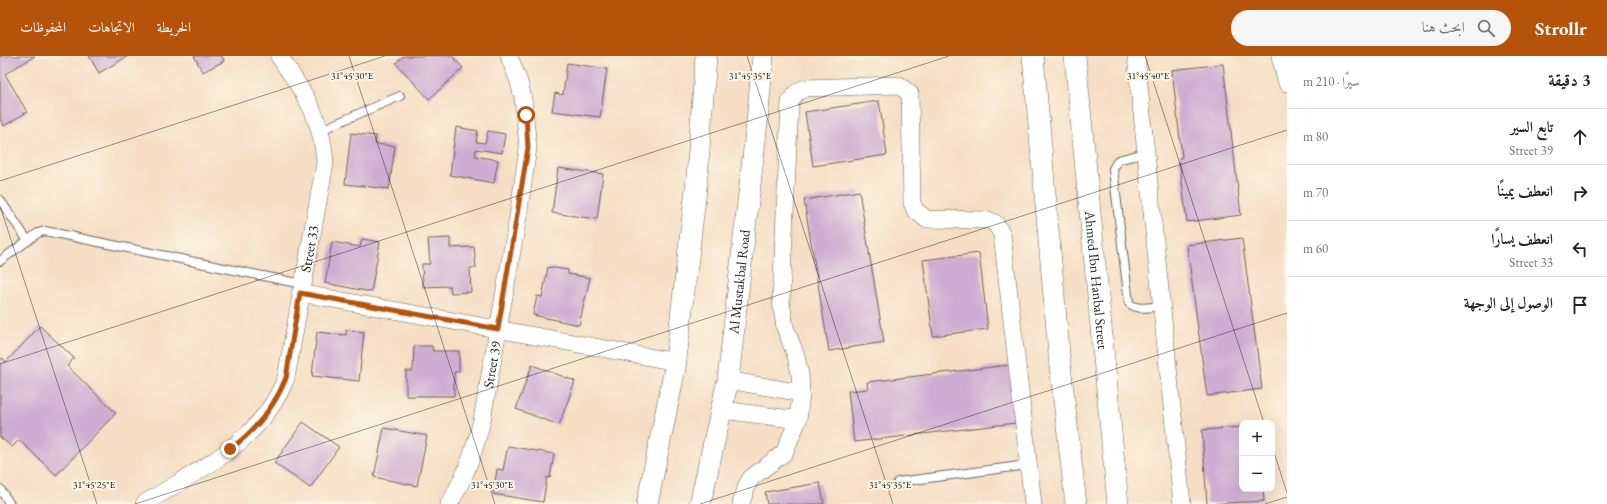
<!DOCTYPE html>
<html lang="ar">
<meta charset="utf-8">
<style>
body{margin:0;font-family:"EB Garamond",Amiri,serif;background:#f6f6f6;color:#222;direction:rtl}
.controls{position:absolute;right:12px;bottom:12px;display:grid;overflow:hidden;border-radius:8px;box-shadow:0 4px 16px #0002}
.controls button{width:36px;height:36px;display:grid;place-items:center;padding:0;border:0;border-bottom:1px solid #e0e0e0;background:#fff;color:#222;font:20px sans-serif}
.stop{position:absolute;width:12px;height:12px;margin:-9px;border:3px solid #b45309;border-radius:50%;background:#fff}
.stop.end{background:#b45309;border-color:#fff;box-shadow:0 1px 4px #0008}
.list{margin:0;padding:0;list-style:none}
h2{display:flex;justify-content:space-between;align-items:center;height:52px;margin:0;padding:0 16px;font-size:17px}
h2 small{font-size:13px;font-weight:400;color:#767676}
.list li{display:grid;grid-template-columns:26px 1fr auto;gap:12px;align-items:center;box-sizing:border-box;height:56px;padding:0 16px;border-top:1px solid #e0e0e0}
.list b{display:block;font-size:15px;white-space:nowrap}
.list p{margin:0;font-size:13px;white-space:nowrap;color:#767676}
.list em{font-size:13px;font-style:normal;color:#767676}
.icon{flex:none;width:22px;height:22px;fill:none;stroke:currentColor;stroke-width:2;stroke-linecap:round;stroke-linejoin:round}
.map{position:relative;flex:none;width:1287px;height:448px;overflow:hidden;direction:ltr}
header{display:flex;align-items:center;gap:24px;box-sizing:border-box;height:56px;padding:0 20px;background:#b45309;color:#fff}
header strong{font-size:19px}
nav{display:flex;gap:22px;margin-inline-start:auto;font-size:14px}
.search{width:280px;height:36px;background:#f6f6f6;display:flex;align-items:center;gap:10px;box-sizing:border-box;padding:0 14px;border-radius:22px;color:#767676;font-size:15px}
main{display:flex}
aside{flex:1;background:#fff}
.map>svg:first-child{display:block}
.building{fill:#ceadd3}
.lines{fill:none;stroke-linecap:round;stroke-linejoin:round}
.service-casing{stroke:#686056;stroke-width:10}
.minor-casing{stroke:#686056;stroke-width:18}
.tertiary-casing{stroke:#686056;stroke-width:22}
.service{stroke:#fff;stroke-width:8}
.minor{stroke:#fff;stroke-width:17}
.tertiary{stroke:#fff;stroke-width:21}
.route{stroke:#b45309;stroke-width:5}
.ticks{fill:none;stroke:#1c1c1c;stroke-width:1;stroke-opacity:0.45}
.labels{text-anchor:middle;dominant-baseline:central;stroke-width:4;stroke-linejoin:round;paint-order:stroke}
.street-label{font-size:14px;fill:#1c1c1c;stroke:#fcf5e5}
.ticks-label{font-size:10px;text-anchor:middle;fill:#1c1c1c;stroke:#fcf5e5;stroke-width:4;stroke-linejoin:round;paint-order:stroke}
</style>
<header>
<strong>Strollr</strong>
<div class="search"><svg class="icon" aria-label="search" viewBox="0 0 24 24"><circle cx="10" cy="10" r="6"/><path d="M15 15l6 6"/></svg>ابحث هنا</div>
<nav><a>الخريطة</a><a>الاتجاهات</a><a>المحفوظات</a></nav>
</header>
<main>
<aside>
<h2>3 دقيقة<small>سيرًا · 210 m</small></h2>
<ul class="list">
<li><svg class="icon" aria-label="ahead" viewBox="0 0 24 24"><path d="M12 20V5M6 11l6-6 6 6"/></svg><div><b>تابع السير</b><p>Street 39</p></div><em>80 m</em></li>
<li><svg class="icon" aria-label="right" viewBox="0 0 24 24"><path d="M7 20v-9h11M14 6l5 5-5 5"/></svg><div><b>انعطف يمينًا</b></div><em>70 m</em></li>
<li><svg class="icon" aria-label="left" viewBox="0 0 24 24"><path d="M17 20v-9H6M10 6l-5 5 5 5"/></svg><div><b>انعطف يسارًا</b><p>Street 33</p></div><em>60 m</em></li>
<li><svg class="icon" aria-label="arrive" viewBox="0 0 24 24"><path d="M6 21V4h12l-3 4 3 4H6"/></svg><div><b>الوصول إلى الوجهة</b></div></li>
</ul>
</aside>
<div class="map">
<svg width="1287" height="448" viewBox="0 0 1287 448">
<rect width="100%" height="100%" fill="#fcf5e5"/>
<filter id="ink" filterUnits="userSpaceOnUse"><feTurbulence type="fractalNoise" baseFrequency=".025" numOctaves="2"/><feDisplacementMap in="SourceGraphic" scale="8" xChannelSelector="R" yChannelSelector="G"/><feConvolveMatrix kernelMatrix="1 2 1 2 8 2 1 2 1" color-interpolation-filters="sRGB"/></filter>
<filter id="wash" filterUnits="userSpaceOnUse"><feTurbulence type="fractalNoise" baseFrequency=".012" numOctaves="4" result="noise"/><feDisplacementMap in="SourceGraphic" scale="16" xChannelSelector="R" yChannelSelector="G"/><feGaussianBlur stdDeviation="0.9" result="paint"/><feColorMatrix in="noise" values="0 0 0 0 0 0 0 0 0 0 0 0 0 0 0 0 0 1.4 0 .05"/><feComposite in="paint" operator="in"/></filter>
<g filter="url(#wash)">
<rect width="100%" height="100%" fill="#f5dec3"/>
<g id="blocks">
<!-- building -->
<path class="building" d="M0,0H35L5,18L27,56L4,70L0,63Z
M89,0H128L99,17Z
M194,0H222L224,5L203,16Z
M404,0H452L463,12L429,43L396,7Z
M567,7L607,13L600,61L552,55L555,37L563,39Z
M1223,8L1241,159L1187,166L1179,102L1182,101L1172,14Z
M879,45L887,99L813,110L805,56Z
M456,71L478,75L476,86L485,87L488,75L505,78L502,97L476,93L475,100L498,104L494,127L450,119Z
M351,77L376,80L375,88L395,90L389,133L345,128Z
M558,112L603,118L597,163L552,157Z
M859,135L884,286L829,295L804,144Z
M450,182V192L474,191L476,212H470L471,236L451,237L450,230L423,231L422,208H430L428,183Z
M1242,182L1262,333L1207,340L1187,189Z
M362,183L380,186L371,236L325,227L332,186L360,191Z
M979,197L988,273L933,280L923,204Z
M548,211L568,214V218L590,222L579,269L533,259L537,240L542,241Z
M40,270L74,302L67,310L116,357L56,419L19,384L12,391L0,381V304L2,302L6,306Z
M346,274L364,276L359,325L312,320L317,276L346,279Z
M414,290H432L433,295H459V316H454V340H406V315H413Z
M532,309L575,325L559,369L516,353Z
M1009,309L1016,367L854,386L848,335L868,333L867,326Z
M303,366L339,391L310,432L274,407Z
M1242,371V433H1263L1264,445L1207,448L1202,374Z
M384,372L427,380L417,430L374,421Z
M508,390L554,398L550,422L547,421L543,446L493,438L497,413L503,414Z
M820,427L824,448H767L765,436Z"/>
</g>
</g>
<g filter="url(#ink)">
<use href="#blocks" fill-opacity="0" stroke="#686056" stroke-width="1"/>
<g class="lines">
<!-- service casing -->
<g class="service-casing">
<path id="service" d="M321,74L400,40
M1145,97L1118,104L1113,113L1129,247C1137,255 1150,251 1161,250
M0,144L28,185
M0,205L38,177L45,175L302,228
M898,426L1028,409
M0,433L10,448"/>
</g>
<!-- minor casing -->
<g class="minor-casing">
<g id="minor">
<path d="M1136,0L1182,448"/>
<path d="M1280,0L1287,27"/>
<path d="M300,237L671,305L675,312"/>
<path d="M728,324L801,337"/>
<path d="M723,354L798,364"/>
<path id="s1" d="M144,448C200,412 260,388 286,322L325,107C322,59 304,38 279,0"/>
<path id="s2" d="M449,448C465,422 475,394 482,364L518,161L528,92L523,42L519,26L509,0"/>
<path d="M741,448L747,429L751,422L784,397L798,364L801,337L800,318L796,300L785,271L781,246L790,46L796,37L805,32L899,29L910,38L912,147L915,154L926,163L988,164L995,167L1002,178L1033,448"/>
</g>
</g>
<!-- tertiary casing -->
<g class="tertiary-casing">
<g id="tertiary">
<path d="M1033,0L1060,309L1076,448"/>
<path id="s3" d="M1075,0L1118,448"/>
<path d="M647,448L675,312L696,133L706,0"/>
<path id="s4" d="M700,448L728,324L757,66L763,0"/>
</g>
</g>
<!-- service -->
<use href="#service" class="service"/>
<!-- minor -->
<use href="#minor" class="minor"/>
<!-- tertiary -->
<use href="#tertiary" class="tertiary"/>
</g>
</g>
<g class="lines" filter="url(#ink)">
<!-- route -->
<path class="route" d="M230,393C256,374 274,352 286,322L300,237L498,273L528,92L526,59"/>
</g>
<!-- ticks -->
<path class="ticks" d="M349,0L495,448M747,0L893,448M1145,0L1264,367M0,125L385,0M0,150L97,448M0,308L949,0M1272,390L1287,437M135,448L1287,74M700,448L1287,257M1265,448L1287,441"/>
<g class="labels">
<!-- street labels -->
<g class="street-label">
<text stroke="none"><textPath href="#s1" startOffset="325">Street 33</textPath></text>
<text stroke="none"><textPath href="#s3" startOffset="225">Ahmed Ibn Hanbal Street</textPath></text>
<text stroke="none"><textPath href="#s4" startOffset="226">Al Mustakbal Road</textPath></text>
<text stroke="none"><textPath href="#s2" startOffset="147">Street 39</textPath></text>
</g>
</g>
<g class="ticks-label">
<text x="352" y="23">31°45'30"E</text>
<text x="750" y="23">31°45'35"E</text>
<text x="1148" y="23">31°45'40"E</text>
<text x="94" y="432">31°45'25"E</text>
<text x="492" y="432">31°45'30"E</text>
<text x="890" y="432">31°45'35"E</text>
</g>
</svg>
<div class="controls">
<button>+</button>
<button>−</button>
</div>
<div class="stop" style="left:526px;top:59px"></div>
<div class="stop end" style="left:230px;top:393px"></div>
</div>
</main>
